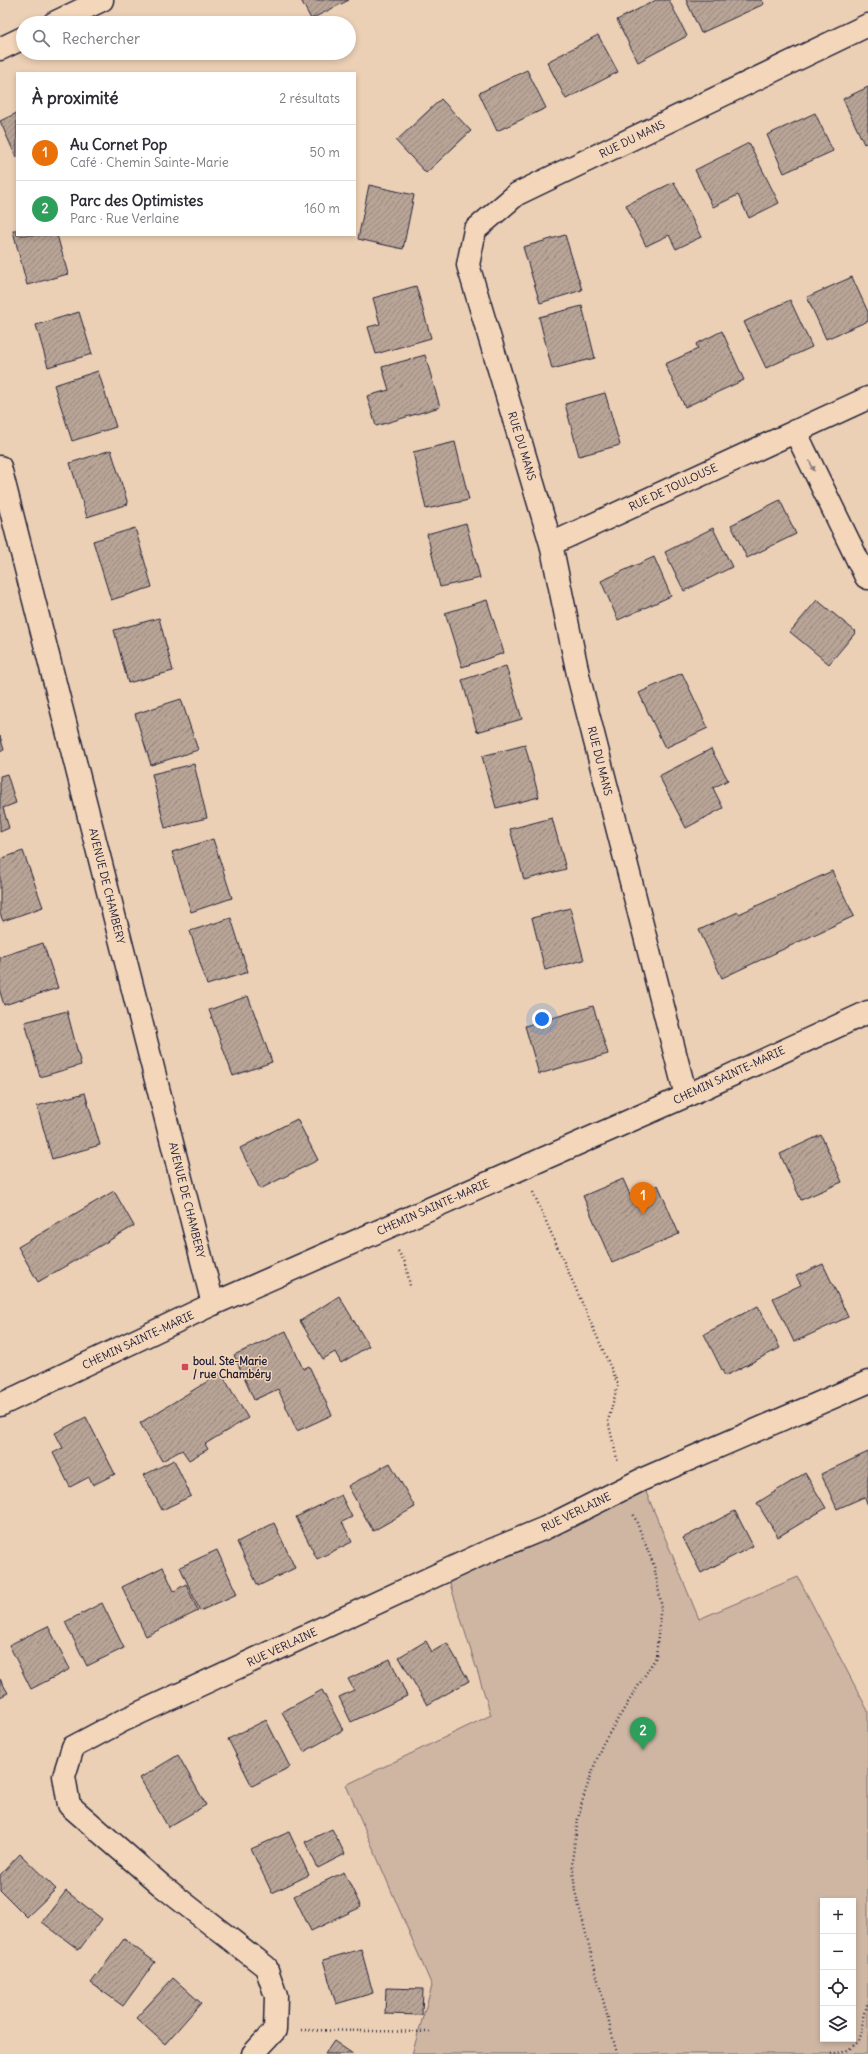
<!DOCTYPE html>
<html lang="fr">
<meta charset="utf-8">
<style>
body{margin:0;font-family:Delius,sans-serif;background:#f7f7f7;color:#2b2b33}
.controls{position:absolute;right:12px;bottom:12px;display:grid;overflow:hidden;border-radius:0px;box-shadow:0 2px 6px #0003}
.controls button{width:36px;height:36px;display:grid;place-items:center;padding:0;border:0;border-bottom:1px solid #e1e1e2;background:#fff;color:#2b2b33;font:20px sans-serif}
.you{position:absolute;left:542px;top:1019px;width:14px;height:14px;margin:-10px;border:3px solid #fff;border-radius:50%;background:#1a73e8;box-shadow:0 0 0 6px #1a73e833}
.badge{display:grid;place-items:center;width:26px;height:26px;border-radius:50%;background:#d93025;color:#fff;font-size:13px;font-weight:700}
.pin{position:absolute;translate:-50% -33px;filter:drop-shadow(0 1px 2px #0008)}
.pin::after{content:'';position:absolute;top:21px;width:14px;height:12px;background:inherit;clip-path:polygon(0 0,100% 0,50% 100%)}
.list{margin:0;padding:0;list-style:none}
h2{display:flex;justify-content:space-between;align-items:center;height:52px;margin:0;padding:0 16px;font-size:17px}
h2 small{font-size:13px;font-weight:400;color:#7c7c81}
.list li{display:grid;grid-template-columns:26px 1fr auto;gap:12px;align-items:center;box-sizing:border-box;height:56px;padding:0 16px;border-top:1px solid #e1e1e2}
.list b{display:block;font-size:15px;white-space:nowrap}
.list p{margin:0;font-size:13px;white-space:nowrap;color:#7c7c81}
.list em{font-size:13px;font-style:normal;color:#7c7c81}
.icon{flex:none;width:22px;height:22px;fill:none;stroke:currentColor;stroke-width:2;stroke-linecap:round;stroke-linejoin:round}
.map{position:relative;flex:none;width:868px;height:2054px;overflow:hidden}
.search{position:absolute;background:#fff;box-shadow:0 2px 6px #0003;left:16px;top:16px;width:340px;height:44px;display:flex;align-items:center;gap:10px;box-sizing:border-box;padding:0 14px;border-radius:22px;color:#7c7c81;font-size:15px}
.panel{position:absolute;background:#fff;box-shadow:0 2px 6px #0003;left:16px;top:72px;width:340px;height:164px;border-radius:0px}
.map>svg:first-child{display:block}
.green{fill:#ceb6a3;stroke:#786c6f;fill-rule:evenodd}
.building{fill:url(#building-hatch);stroke:#22223b}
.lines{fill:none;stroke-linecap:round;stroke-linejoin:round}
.street-casing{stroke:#22223b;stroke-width:25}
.secondary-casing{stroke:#22223b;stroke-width:25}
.path{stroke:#22223b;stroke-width:2.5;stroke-dasharray:1 3;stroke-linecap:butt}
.street{stroke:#f4d7ba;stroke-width:22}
.secondary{stroke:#f4d7ba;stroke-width:22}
.oneway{fill:#8b7c7a}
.poi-dot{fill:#d1495b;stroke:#f4d7ba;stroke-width:1.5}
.labels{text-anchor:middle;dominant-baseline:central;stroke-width:3;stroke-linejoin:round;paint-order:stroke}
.street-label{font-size:11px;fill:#22223b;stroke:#f4d7ba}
.poi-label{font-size:11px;font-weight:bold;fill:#22223b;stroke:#f4d7ba;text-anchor:start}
</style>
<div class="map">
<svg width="868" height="2054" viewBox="0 0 868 2054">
<defs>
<pattern id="building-hatch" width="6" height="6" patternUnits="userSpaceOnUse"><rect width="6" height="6" fill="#b9a597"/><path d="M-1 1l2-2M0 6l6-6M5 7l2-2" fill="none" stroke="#96867c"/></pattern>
</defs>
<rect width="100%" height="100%" fill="#ecd0b5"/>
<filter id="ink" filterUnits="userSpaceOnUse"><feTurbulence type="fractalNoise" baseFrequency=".025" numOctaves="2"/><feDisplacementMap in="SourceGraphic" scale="8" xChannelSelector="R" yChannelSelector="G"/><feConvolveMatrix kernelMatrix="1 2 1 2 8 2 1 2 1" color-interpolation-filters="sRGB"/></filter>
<g filter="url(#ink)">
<!-- green -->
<path class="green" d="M641,1480L699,1619L798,1577L868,1711V2054H412L432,1986L346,1785L491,1715L446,1571ZM823,1901H853V2039H823Z"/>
<!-- building -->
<path class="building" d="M301,0H349L311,19Z
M656,0H669L687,36L638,62L617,20Z
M686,0H762L764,4L701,33Z
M598,35L618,72L566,99L547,62Z
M527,70L546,108L497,131L479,93Z
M868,87V142L864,144L843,99Z
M441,99L471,131L426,173L396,141Z
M17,113V157H16L0,121Z
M815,113L833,151L784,173L767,135Z
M749,143L779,203L749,218L738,195L713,207L695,170Z
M674,182L701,237L676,249L669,235L646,246L626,205Z
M369,185L414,195L403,249L358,239Z
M17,229V235H57L68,274L27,285L13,231Z
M565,235L582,290L540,303L523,247Z
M852,277L868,312V321L826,339L807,297Z
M416,286L431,338L376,354L368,327L380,324L373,298Z
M790,300L812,347L766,368L744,322Z
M582,306L595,358L552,369L539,317Z
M79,312L92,354L48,367L36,325Z
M722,331L744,380L685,407L665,364L698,349L696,344Z
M425,355L440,407L376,426L367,396L389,390L382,367Z
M98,371L116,427L72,441L54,385Z
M605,393L620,445L579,456L565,404Z
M455,442L469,500L426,509L413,452Z
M111,450L128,504L87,517L70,463Z
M780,500L796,534L747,558L731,525Z
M466,523L480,578L440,587L427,534Z
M135,528L152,587L111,600L93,541Z
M713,528L732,567L684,591L665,552Z
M654,557L671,596L618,620L601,581Z
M487,600L504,653L462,667L445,613Z
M817,600L856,632L829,664L790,632Z
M159,618L173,671L128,683L114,630Z
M506,666L522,719L477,732L462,680Z
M682,673L708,728L665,748L639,693Z
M181,699L198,750L151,765L135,714Z
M0,736L4,750L0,751Z
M525,745L539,797L496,808L482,756Z
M711,749L728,780L713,788L723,808L686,828L659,776Z
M194,764L207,818L165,828L152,774Z
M7,774L16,803L3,808L9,828L0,832V776Z
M552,818L566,869L524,880L510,829Z
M213,839L232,898L191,912L172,852Z
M23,851L43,907L3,921L0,914V859Z
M832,871L854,916L722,978L699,930L738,912L739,914Z
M570,908L584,960L545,970L532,918Z
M231,918L248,972L207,985L190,931Z
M43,943L58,988L4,1005L0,992V957Z
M248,996L272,1062L233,1076L209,1010Z
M593,1006L608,1054L539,1074L525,1026Z
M67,1011L81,1065L40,1077L25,1022Z
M85,1093L100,1145L52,1159L37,1106Z
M297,1119L318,1160L260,1189L240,1148Z
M821,1135L842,1182L801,1200L780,1154Z
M623,1179L631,1197L658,1185L679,1234L612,1263L583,1196Z
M114,1191L134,1226L38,1282L18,1247Z
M823,1264L848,1317L794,1342L773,1298L801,1285L796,1276Z
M339,1296L369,1346L341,1363L335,1352L323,1359L300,1321Z
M758,1306L780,1348L725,1376L704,1334Z
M286,1331L303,1369L309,1366L332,1415L297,1431L278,1389L254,1400L234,1355Z
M221,1373L248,1418L205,1444L208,1449L189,1460L182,1450L162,1461L140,1423Z
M86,1417L115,1474L93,1485L89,1477L70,1487L53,1453L63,1448L55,1433Z
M868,1452V1505L864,1497L837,1509L821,1474Z
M174,1460L191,1496L162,1510L144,1475Z
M390,1463L415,1507L373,1531L348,1486Z
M805,1473L826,1508L778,1537L757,1503Z
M341,1495L352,1517L342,1522L352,1542L317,1559L296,1517Z
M735,1511L753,1546L701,1573L683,1538Z
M274,1523L295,1568L258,1586L237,1542Z
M217,1550L237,1594L200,1611L180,1567Z
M163,1567L174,1591L186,1584L198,1611L146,1636L122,1587Z
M102,1603L124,1648L87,1666L65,1622Z
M48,1626L70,1669L31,1689L9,1645Z
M426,1641L432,1652L447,1643L469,1681L427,1705L399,1657Z
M390,1659L407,1696L351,1722L339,1697L354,1690L348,1679Z
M0,1679L8,1693L0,1697Z
M322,1690L343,1730L304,1752L282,1712Z
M266,1720L290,1767L252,1786L228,1739Z
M178,1755L206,1805L168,1827L140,1778Z
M332,1829L345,1854L318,1868L305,1842Z
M289,1832L309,1875L272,1893L251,1849Z
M20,1854L56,1889L27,1917L0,1890V1875Z
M344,1872L361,1907L311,1931L294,1896Z
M66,1891L102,1919L79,1950L42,1922Z
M124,1939L155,1962L123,2006L91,1983Z
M361,1949L373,1993L336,2004L323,1960Z
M173,1978L201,2003L165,2044L136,2018Z
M386,1988L423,1989L422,2015L385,2014Z
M334,2041L353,2054H325Z"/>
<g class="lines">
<!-- street casing -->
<g class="street-casing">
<path id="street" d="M54,23L102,0
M0,49L23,38
M795,431L866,577L868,578
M0,467L213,1304
M551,544L868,398
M686,1096L579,679L551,544L468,265L475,230L517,194L868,25
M253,2054L275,2030L276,1996L266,1967L161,1885L69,1805L64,1776L73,1747L122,1721L480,1555L545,1528L641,1480L868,1382"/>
</g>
<!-- secondary casing -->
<g class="secondary-casing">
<path id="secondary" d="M0,1405L213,1304L686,1096L868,1012"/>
</g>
<!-- path -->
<path class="path" d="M533,1192L618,1384L608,1421L618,1463
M398,1251L406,1264L410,1286
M301,2030L433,2032
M617,2054L575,1891L572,1861L578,1819L584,1795L602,1745L656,1657L661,1603L654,1566L633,1513
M831,2054L848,2050L858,2042L868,2001"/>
<!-- street -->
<use href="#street" class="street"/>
<!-- secondary -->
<use href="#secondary" class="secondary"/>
</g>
<!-- one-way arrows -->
<defs><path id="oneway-solid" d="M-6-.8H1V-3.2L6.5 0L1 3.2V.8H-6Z"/></defs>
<use class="oneway" href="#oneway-solid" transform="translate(812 466) rotate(64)"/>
</g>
<!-- markers -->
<rect class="poi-dot" x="181" y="1363" width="8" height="8" rx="2"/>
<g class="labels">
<!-- street labels -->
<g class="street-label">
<text transform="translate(632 139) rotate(-26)">RUE DU MANS</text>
<text transform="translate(522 446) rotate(73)">RUE DU MANS</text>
<text transform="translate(673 487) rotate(-25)">RUE DE TOULOUSE</text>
<text transform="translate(600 761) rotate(76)">RUE DU MANS</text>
<text transform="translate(107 886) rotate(76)">AVENUE DE CHAMBERY</text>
<text transform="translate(729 1075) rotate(-25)">CHEMIN SAINTE-MARIE</text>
<text transform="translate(187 1200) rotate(76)">AVENUE DE CHAMBERY</text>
<text transform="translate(433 1207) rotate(-24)">CHEMIN SAINTE-MARIE</text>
<text transform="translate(138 1340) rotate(-25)">CHEMIN SAINTE-MARIE</text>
<text transform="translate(576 1512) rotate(-26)">RUE VERLAINE</text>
<text transform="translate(282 1647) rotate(-25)">RUE VERLAINE</text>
</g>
<!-- poi labels -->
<g class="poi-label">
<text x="193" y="1361">boul. Ste-Marie<tspan x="193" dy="13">/ rue Chambéry</tspan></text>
</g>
</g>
</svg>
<div class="controls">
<button>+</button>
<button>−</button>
<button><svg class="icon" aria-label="locate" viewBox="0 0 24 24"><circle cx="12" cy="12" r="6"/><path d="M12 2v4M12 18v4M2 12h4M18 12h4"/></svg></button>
<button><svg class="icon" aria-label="layers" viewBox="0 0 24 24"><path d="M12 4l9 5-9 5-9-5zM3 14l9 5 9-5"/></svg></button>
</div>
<div class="you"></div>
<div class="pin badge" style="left:643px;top:1215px;background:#e8710a">1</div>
<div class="pin badge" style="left:643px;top:1750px;background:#2e9e5b">2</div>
<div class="search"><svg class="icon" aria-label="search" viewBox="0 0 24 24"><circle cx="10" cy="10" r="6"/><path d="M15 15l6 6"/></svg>Rechercher</div>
<section class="panel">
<h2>À proximité<small>2 résultats</small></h2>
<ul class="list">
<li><span class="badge" style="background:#e8710a">1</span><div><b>Au Cornet Pop</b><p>Café · Chemin Sainte-Marie</p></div><em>50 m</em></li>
<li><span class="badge" style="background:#2e9e5b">2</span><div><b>Parc des Optimistes</b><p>Parc · Rue Verlaine</p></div><em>160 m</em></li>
</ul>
</section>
</div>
